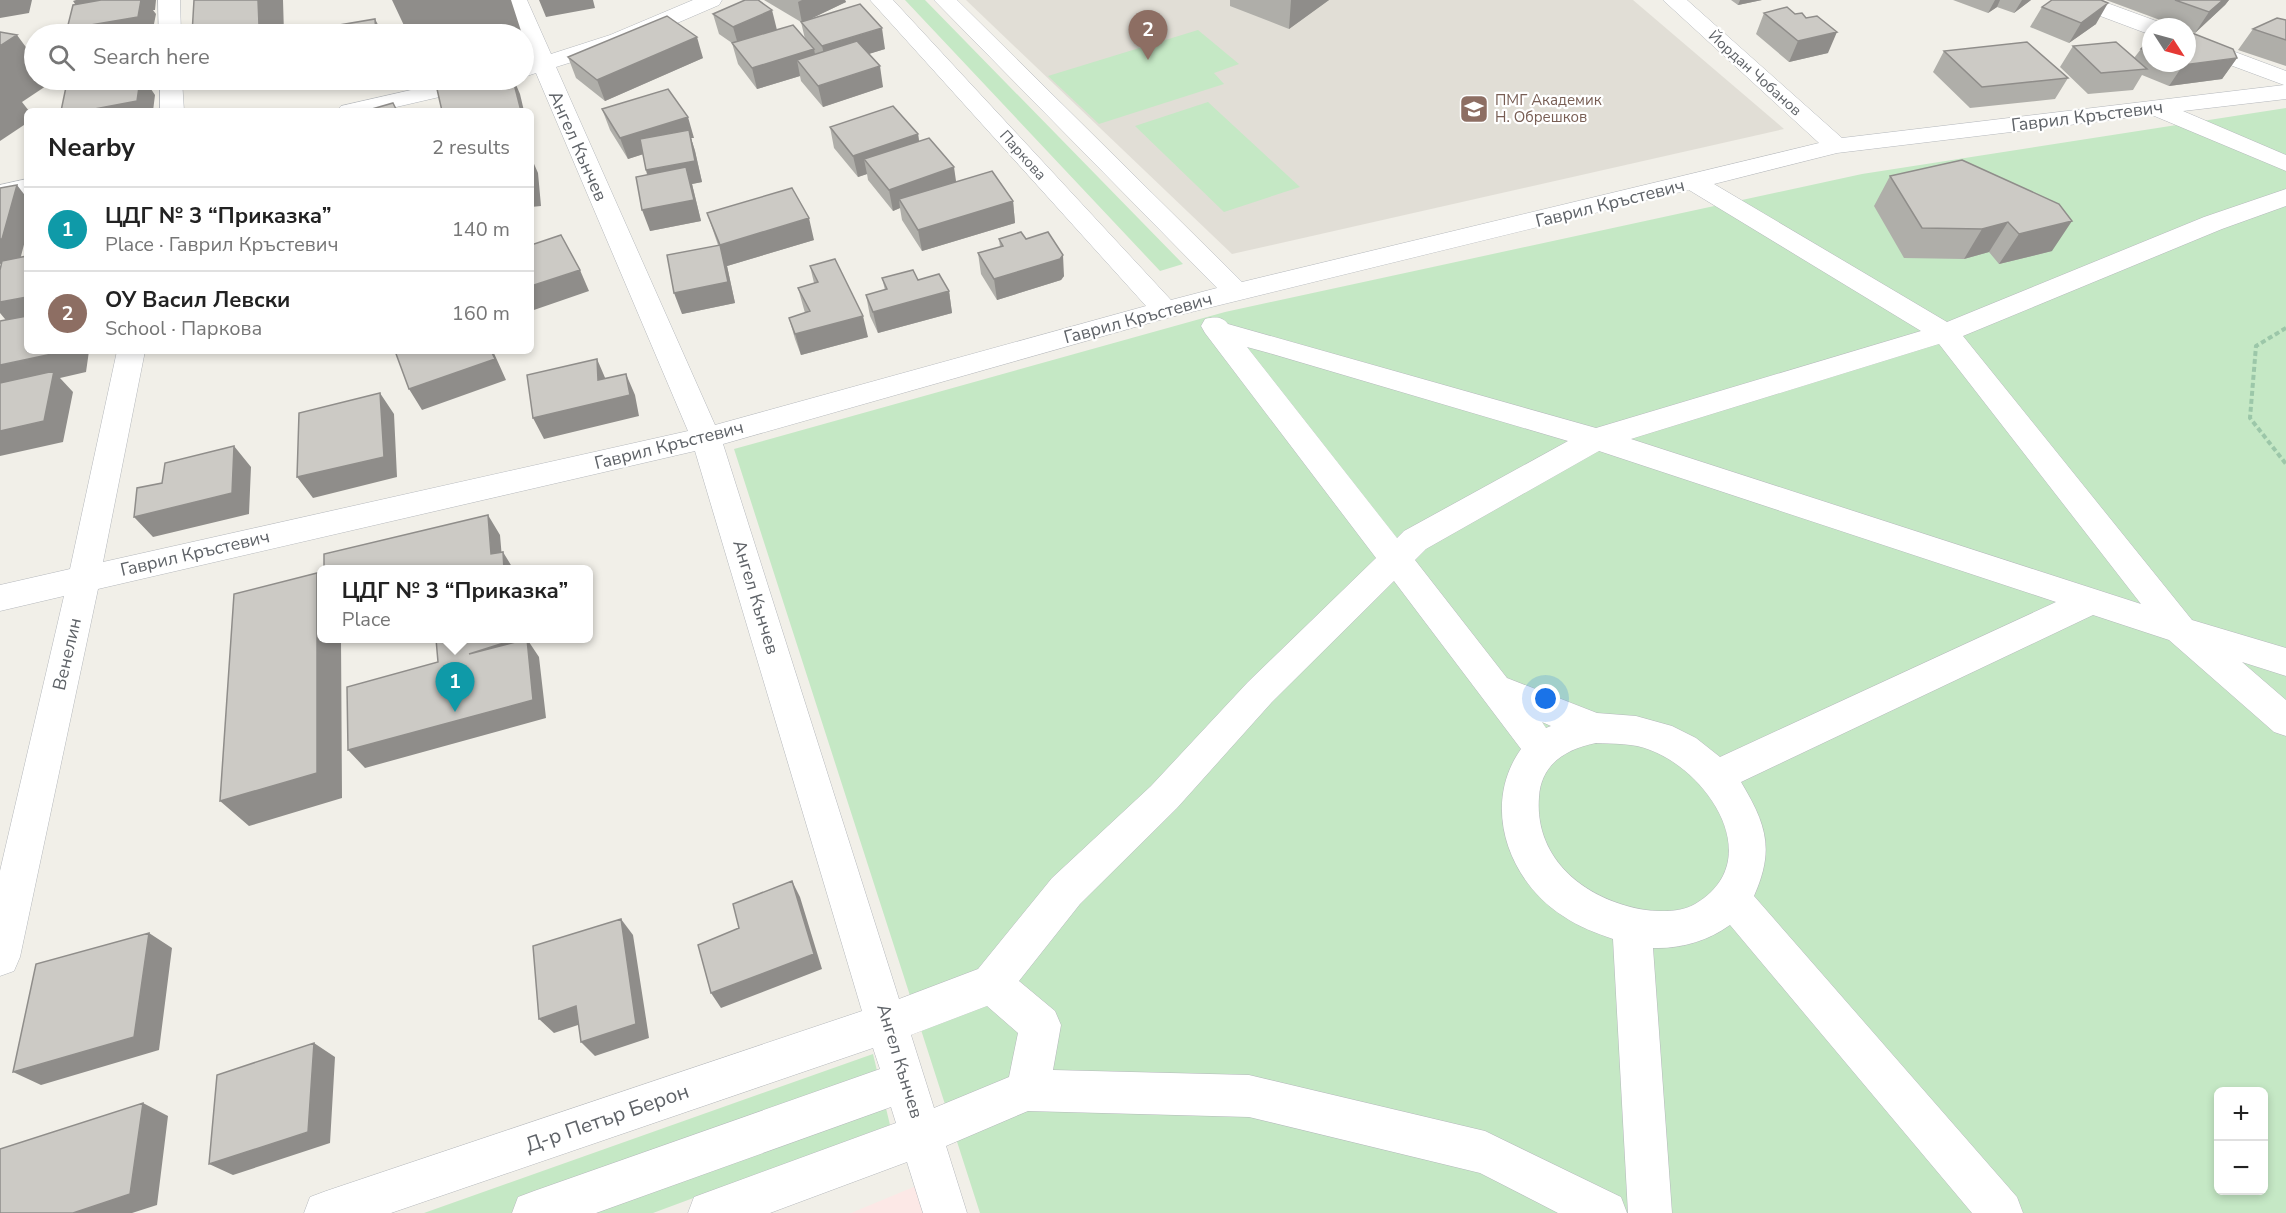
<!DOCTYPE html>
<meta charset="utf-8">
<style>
body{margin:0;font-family:"Nunito Sans",sans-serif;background:#f2f2f2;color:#222}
.controls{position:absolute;right:18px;bottom:18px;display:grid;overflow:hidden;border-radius:9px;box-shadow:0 3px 9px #0003}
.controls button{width:54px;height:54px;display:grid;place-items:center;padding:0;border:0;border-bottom:2px solid #e0e0e0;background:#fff;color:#222;font:30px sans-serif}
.compass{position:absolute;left:2142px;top:18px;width:54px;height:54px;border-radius:50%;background:#fff;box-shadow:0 3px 9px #0003;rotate:126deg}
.you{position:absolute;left:1546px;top:699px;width:21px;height:21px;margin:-15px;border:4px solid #fff;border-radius:50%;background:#1a73e8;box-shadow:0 0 0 9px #1a73e833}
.badge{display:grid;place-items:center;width:39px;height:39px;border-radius:50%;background:#ea4335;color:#fff;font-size:20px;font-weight:700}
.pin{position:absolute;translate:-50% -50px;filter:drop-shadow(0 2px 3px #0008)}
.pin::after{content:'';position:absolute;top:32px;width:21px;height:18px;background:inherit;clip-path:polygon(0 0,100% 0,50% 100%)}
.popup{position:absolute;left:317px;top:565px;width:276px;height:78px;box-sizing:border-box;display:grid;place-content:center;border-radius:9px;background:#fff;filter:drop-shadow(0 2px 4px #0005);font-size:20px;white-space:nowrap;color:#767676}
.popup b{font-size:22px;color:#222}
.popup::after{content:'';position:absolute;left:50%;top:100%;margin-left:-12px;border:12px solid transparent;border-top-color:#fff}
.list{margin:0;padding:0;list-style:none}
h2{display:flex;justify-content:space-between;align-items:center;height:78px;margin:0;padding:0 24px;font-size:26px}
h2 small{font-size:20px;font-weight:400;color:#767676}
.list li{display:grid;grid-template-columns:39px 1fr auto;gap:18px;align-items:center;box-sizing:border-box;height:84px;padding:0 24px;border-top:2px solid #e0e0e0}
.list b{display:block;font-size:22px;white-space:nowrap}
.list p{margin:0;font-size:20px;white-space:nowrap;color:#767676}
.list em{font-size:20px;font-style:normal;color:#767676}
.icon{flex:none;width:33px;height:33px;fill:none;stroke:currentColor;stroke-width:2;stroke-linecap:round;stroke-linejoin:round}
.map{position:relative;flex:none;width:2286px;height:1213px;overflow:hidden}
.search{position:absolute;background:#fff;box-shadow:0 3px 9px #0003;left:24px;top:24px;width:510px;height:66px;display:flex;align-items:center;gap:15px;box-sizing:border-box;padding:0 21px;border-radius:33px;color:#767676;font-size:22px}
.panel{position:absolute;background:#fff;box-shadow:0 3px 9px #0003;left:24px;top:108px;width:510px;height:246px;border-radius:9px}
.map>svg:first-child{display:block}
.education{fill:#e1ded6}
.medical{fill:#fce8e6}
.green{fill:#c5e8c5;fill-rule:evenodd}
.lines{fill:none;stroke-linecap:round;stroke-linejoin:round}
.minor-casing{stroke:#b5b8bc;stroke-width:1}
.path{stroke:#9cc7a9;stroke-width:4;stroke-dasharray:5 3;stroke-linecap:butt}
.minor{fill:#fff;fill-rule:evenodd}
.wall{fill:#afaea9}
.shaded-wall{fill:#8f8d8a}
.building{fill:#cccac5;stroke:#8f8d8a;stroke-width:1.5}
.labels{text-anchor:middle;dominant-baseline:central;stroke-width:4.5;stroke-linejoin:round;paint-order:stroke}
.far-street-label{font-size:15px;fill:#5f6368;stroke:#fff}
.far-education-label{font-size:15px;fill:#785e54;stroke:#fff;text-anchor:start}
.street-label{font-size:18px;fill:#5f6368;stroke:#fff}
.near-street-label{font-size:21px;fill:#5f6368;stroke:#fff}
</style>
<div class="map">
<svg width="2286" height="1213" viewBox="0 0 2286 1213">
<rect width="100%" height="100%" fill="#f1efe8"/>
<!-- education -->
<path class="education" d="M966,0H1633L1784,129L1232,254Z"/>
<!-- medical -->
<path class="medical" d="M916,1186L924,1213H851Z"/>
<!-- green -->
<path class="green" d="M905,0H925L1183,264L1160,271Z
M1198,30L1239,64L1214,73L1224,84L1099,124L1048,76Z
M1208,102L1300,187L1224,212L1135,126Z
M2286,108V1213H980L734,449L1225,312L1862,174ZM2218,1092H2264V1190H2218Z
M873,1054L890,1125L653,1213H424Z"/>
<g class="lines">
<!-- minor casing -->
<g class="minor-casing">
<path id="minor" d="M158,0H180L181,34H159Z
M505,0H527L551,54L610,35L693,0H722L719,5L626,45L556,67L715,425L1146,306L870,0H893L1171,300L1217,288L934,0H957L1242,282L1819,143L1663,0H1687L1842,138L2284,85L2187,49V34L2286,71V99L2183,111L2286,155V171L2152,115L1837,153L1714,184L1947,322L2204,217L2286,189V206L2222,229L1963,336L2192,620L2286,648V676L2242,662L2286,700V736L2274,732L2169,640L2093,615L1741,782C1766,824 1775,849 1754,896L2017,1197L2023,1213H1972L1730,925C1708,941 1680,949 1653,948L1672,1213H1628L1613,939C1596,933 1579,927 1563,916C1508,881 1481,805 1521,749L1394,581L1272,702L1177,808L1080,904L1019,981L1055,1011L1061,1025L1053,1070L1249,1075L1485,1131L1621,1197L1627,1213H1558L1480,1173L1249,1117L1028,1111L946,1146L967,1213H923L907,1162L770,1213H688L694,1197L896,1123L891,1107L596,1213H512L518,1197L534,1191L880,1069L873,1048L391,1213H304L310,1197L326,1191L862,1011L695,451L98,589L20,957L14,971L0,976V871L64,596L0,611V585L70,569L117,351H145L103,562L688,431L536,73L524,77V63L531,60L524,43V34H520ZM1689,190L1921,331L1596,428L1228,324C1222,316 1214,317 1205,319L1201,326L1205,333L1376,558L1248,682L1151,786L1052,878L978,969L899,999L723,444L1167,318ZM1939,344L2141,604L1631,439ZM1247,347L1269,353L1568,441L1404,531L1397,538ZM1599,451L2056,602L1720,757L1696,738L1672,726L1636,716L1597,713L1507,678L1415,560L1426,549ZM1542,722L1551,726L1546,728ZM1596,743C1613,744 1634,743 1650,750C1709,772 1768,861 1695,904C1682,912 1662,912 1646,910C1588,901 1534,861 1539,797C1541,764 1566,749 1596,743ZM987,1006L1018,1033L1009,1077L934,1108L911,1035Z
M2068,0H2099L2159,22L2162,27H2151V34L2143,32L2071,5Z
M160,80H182L184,111H160Z
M455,80H494L491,85L379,111H337L341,106Z
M27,179V195L0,201V185Z"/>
</g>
<!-- path -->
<path class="path" d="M2286,328L2256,346L2250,418L2286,464"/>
<!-- minor -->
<use href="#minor" class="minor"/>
</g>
<!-- wall -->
<path class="wall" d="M764,0H845L846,2L810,19L885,49L868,54L883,87L823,107L801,81L800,76L757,89L738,64L732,43L719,34L713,14L777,30L805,39L801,22Z
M1230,0H1329L1289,29L1230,6Z
M1731,0H1762L1738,5Z
M1953,0H2031L2014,13L1997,7L1988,13Z
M2106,0H2229L2225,5L2195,33L2187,30V27H2179Z
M2042,7L2096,24L2069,43L2030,27Z
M1764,13L1828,53L1789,62L1756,34Z
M2286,20V66L2238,50L2253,29Z
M2151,40V63H2187L2237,58L2222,79L2169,86L2142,75L2133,90L2088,94L2060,67L2073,46L2134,58L2141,49Z
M1944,51L2068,78L2055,99L1970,108L1933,72Z
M568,57L703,58L605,101L576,78Z
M602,109L694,138H691L695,151L702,182L692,184L701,221L650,231L647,175L643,154L628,159L610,130Z
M830,127L918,134L919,141L956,182L1013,201L1015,223L922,251L902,220L900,208L893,211L868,180L867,174L858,177L834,148Z
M1962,160L2052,251L1999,264L1989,252L1964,259L1904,258L1874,206L1890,176Z
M707,213L814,240L727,266L735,303L682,314L718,245Z
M999,239H1026L1064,276L1061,280L997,300L981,274L978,253L1000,247Z
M810,266L868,337L801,355L795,339L789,318L805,313L798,288L814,283Z
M882,278L918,280L949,291L952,313L878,333L870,316L866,295L885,290Z"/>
<!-- shaded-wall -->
<path class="shaded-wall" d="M0,0H32L29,13L0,18Z
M76,0H156L155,10H153L156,14L152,34H71L67,29L87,21L73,1Z
M258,0H283L284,34H207Z
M392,0H511L522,34H408Z
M539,0H593L595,8L546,17Z
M802,0H845L846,2L802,23L798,2Z
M1291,0H1329L1289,29Z
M1740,0H1762L1738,5Z
M1995,0H2000L1997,7L1988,13Z
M2022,0H2031L2014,13Z
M2223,0H2229L2225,5L2195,33L2209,12Z
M2108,3L2096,24L2069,43L2081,23Z
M772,10L777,30L739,48L733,27Z
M375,19L383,34H376Z
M882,28L885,49L827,67L822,46Z
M1837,32L1828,53L1789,62L1798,41Z
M17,35L34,58V80H50L52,82L22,102L29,111H27V123L0,141V46Z
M697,37L703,58L605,101L597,80Z
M814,49L818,70L797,60L800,76L757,89L752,68Z
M2237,58L2222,79L2169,86L2183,65Z
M880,66L883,87L823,107L818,86Z
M74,80H123L80,87Z
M140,80H145L155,95L153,111H84Z
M218,80H248L221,85Z
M332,80H347L333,82Z
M513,80H514L520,94L524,111H521Z
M688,117L694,138H691L695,151L702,182L692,184L701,221L650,231L642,210L653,191L646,170L691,139L628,159L620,138Z
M918,134L921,155L864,159L867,174L858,177L853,156Z
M531,157L538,173L541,206L531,207Z
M954,167L957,188L899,199L900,208L893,211L889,190Z
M17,185L27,198V233L20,260L0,264V239Z
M1013,201L1015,223L922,251L918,230Z
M809,218L814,240L727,266L735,303L682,314L674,293L720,245Z
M2072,221L2052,251L1999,264L2019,234Z
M2008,222L1989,252L1964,259L1982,229Z
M1063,255L1064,276L1061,280L997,300L994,279Z
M580,270L589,291L531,311V286Z
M949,291L952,313L878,333L873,312Z
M27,297V321L10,325L0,313V302Z
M863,316L868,337L801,355L795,334Z
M66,351H89L86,372L60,378L73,392L63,442L0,456V365Z
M491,351H493L506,380L422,410L409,389Z
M597,359L606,380L626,374L635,395L639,416L544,439L533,418L598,380Z
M380,393L394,414L397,477L313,498L297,477Z
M234,446L251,467L249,514L153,537L134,517Z
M488,515L500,535L503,570L491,554Z
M503,552L514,570H504Z
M317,573L321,578V639H341L342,798L249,826L220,801Z
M510,639H521L523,660L469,654Z
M527,639L539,657L546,718L365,768L348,750Z
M792,881L800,897L822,969L721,1008L711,993Z
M621,919L633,935L649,1038L595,1056L581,1042Z
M149,933L172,948L159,1050L41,1085L13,1072Z
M576,1006L590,1021L554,1033L539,1019Z
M314,1043L335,1057L330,1143L233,1175L209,1164Z
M143,1103L168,1116L157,1205L132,1213H73Z"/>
<!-- building -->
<path class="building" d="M101,0H141L138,17L67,29L73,5Z
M194,0H258L259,25L207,34H192Z
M745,0H758L772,10L733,27L713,14Z
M2052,0H2101L2108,3L2081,23L2042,7Z
M2175,0H2223L2209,12Z
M860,4L882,28L822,46L801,22Z
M1787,7L1795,14L1802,13L1806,18L1817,16L1837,32L1798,41L1764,13Z
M667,16L697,37L597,80L568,57Z
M2277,18L2286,20V40L2253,29Z
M375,19L376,34H322V28Z
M793,25L814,49L752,68L732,43Z
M142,28L141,34H106Z
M2187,31L2233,49L2237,58L2183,65L2178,63H2187Z
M0,32L17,35L0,46Z
M2151,40V52L2141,49Z
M857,41L880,66L818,86L797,60Z
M2027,42L2068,78L1982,87L1944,51Z
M2116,42L2147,69L2101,73L2073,46Z
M110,80H140L137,101L84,111H61L66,87Z
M480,80H513L521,111H442L437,89Z
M668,89L688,117L620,138L602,109Z
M393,103L397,111H365Z
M893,106L918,134L853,156L830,127Z
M689,130L695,161L646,170L640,139Z
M929,138L954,167L889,190L864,159Z
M1962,160L2059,204L2072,221L2019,234L2008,222L1982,229L1922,228L1890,176Z
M686,167L694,200L642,210L636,177Z
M992,171L1013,201L918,230L899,199Z
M17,185L2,239H0V188Z
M792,188L809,218L720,245L707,213Z
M1021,232L1026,239L1048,232L1063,255L1060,259L994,279L978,253L1003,246L999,239Z
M561,235L580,270L531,286V245Z
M720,245L728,282L674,293L667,255Z
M27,256V297L0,302V270L2,261Z
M835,259L863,316L795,334L789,318L810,311L798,288L818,282L810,266Z
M913,270L918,280L939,274L949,291L873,312L866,295L887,289L882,278Z
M27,316V351H66L0,365V321Z
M395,351H491L495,359L409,389Z
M597,359L598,380L626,374L630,395L533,418L527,375Z
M54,371L44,421L0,431V383Z
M380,393L384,457L297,477L299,413Z
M234,446L232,493L134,517L137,488L162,483L165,463Z
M488,515L491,554L503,552L504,570H430V569L426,570H324V554Z
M317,573V773L220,801L234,594Z
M436,639H510V641L469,654L527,639L533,700L348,750L347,687L438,662Z
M792,881L814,954L711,993L698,945L739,928L733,904Z
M621,919L636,1024L581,1042L576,1006L539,1019L533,946Z
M149,933L134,1037L13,1072L36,964Z
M314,1043L308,1132L209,1164L217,1075Z
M143,1103L130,1194L73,1213H0V1149Z"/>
<!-- icons -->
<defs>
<g id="school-square" transform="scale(1.5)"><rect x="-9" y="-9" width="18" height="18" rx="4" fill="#8d6e63" stroke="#fff"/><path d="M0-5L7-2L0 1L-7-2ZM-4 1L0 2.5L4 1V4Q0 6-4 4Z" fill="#fff"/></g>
</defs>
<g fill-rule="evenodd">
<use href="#school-square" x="1474" y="109"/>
</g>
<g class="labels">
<!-- far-street labels -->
<g class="far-street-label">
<text transform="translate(1755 73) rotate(42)">Йордан Чобанов</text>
<text transform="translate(1023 155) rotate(48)">Паркова</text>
</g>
<!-- far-education labels -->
<g class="far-education-label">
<text x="1495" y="100">ПМГ Академик<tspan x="1495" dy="17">Н. Обрешков</tspan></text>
</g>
<!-- street labels -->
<g class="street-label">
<text transform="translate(2087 116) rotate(-7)">Гаврил Кръстевич</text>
<text transform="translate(578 146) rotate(66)">Ангел Кънчев</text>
<text transform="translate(1610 203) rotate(-14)">Гаврил Кръстевич</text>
<text transform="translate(1138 318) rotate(-15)">Гаврил Кръстевич</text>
<text transform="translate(669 445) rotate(-14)">Гаврил Кръстевич</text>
<text transform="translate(195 553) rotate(-13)">Гаврил Кръстевич</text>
<text transform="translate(756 597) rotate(73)">Ангел Кънчев</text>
<text transform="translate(67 654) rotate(-77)">Венелин</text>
<text transform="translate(900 1061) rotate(73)">Ангел Кънчев</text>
</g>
<!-- near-street labels -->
<g class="near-street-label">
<text transform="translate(607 1118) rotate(-19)">Д-р Петър Берон</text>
</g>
</g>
</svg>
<div class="controls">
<button>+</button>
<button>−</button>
</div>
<svg class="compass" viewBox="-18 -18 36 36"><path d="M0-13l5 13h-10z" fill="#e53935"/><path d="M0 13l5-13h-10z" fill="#767676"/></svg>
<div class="you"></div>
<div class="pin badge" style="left:455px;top:712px;background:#0f9aa8">1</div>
<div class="popup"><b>ЦДГ № 3 “Приказка”</b>Place</div>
<div class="pin badge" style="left:1148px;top:60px;background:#8d6e63">2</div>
<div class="search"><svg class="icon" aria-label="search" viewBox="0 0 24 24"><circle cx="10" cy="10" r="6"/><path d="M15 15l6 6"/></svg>Search here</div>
<section class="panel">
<h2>Nearby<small>2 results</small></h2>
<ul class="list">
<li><span class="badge" style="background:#0f9aa8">1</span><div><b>ЦДГ № 3 “Приказка”</b><p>Place · Гаврил Кръстевич</p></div><em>140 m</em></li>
<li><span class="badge" style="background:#8d6e63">2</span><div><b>ОУ Васил Левски</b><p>School · Паркова</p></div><em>160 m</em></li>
</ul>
</section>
</div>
